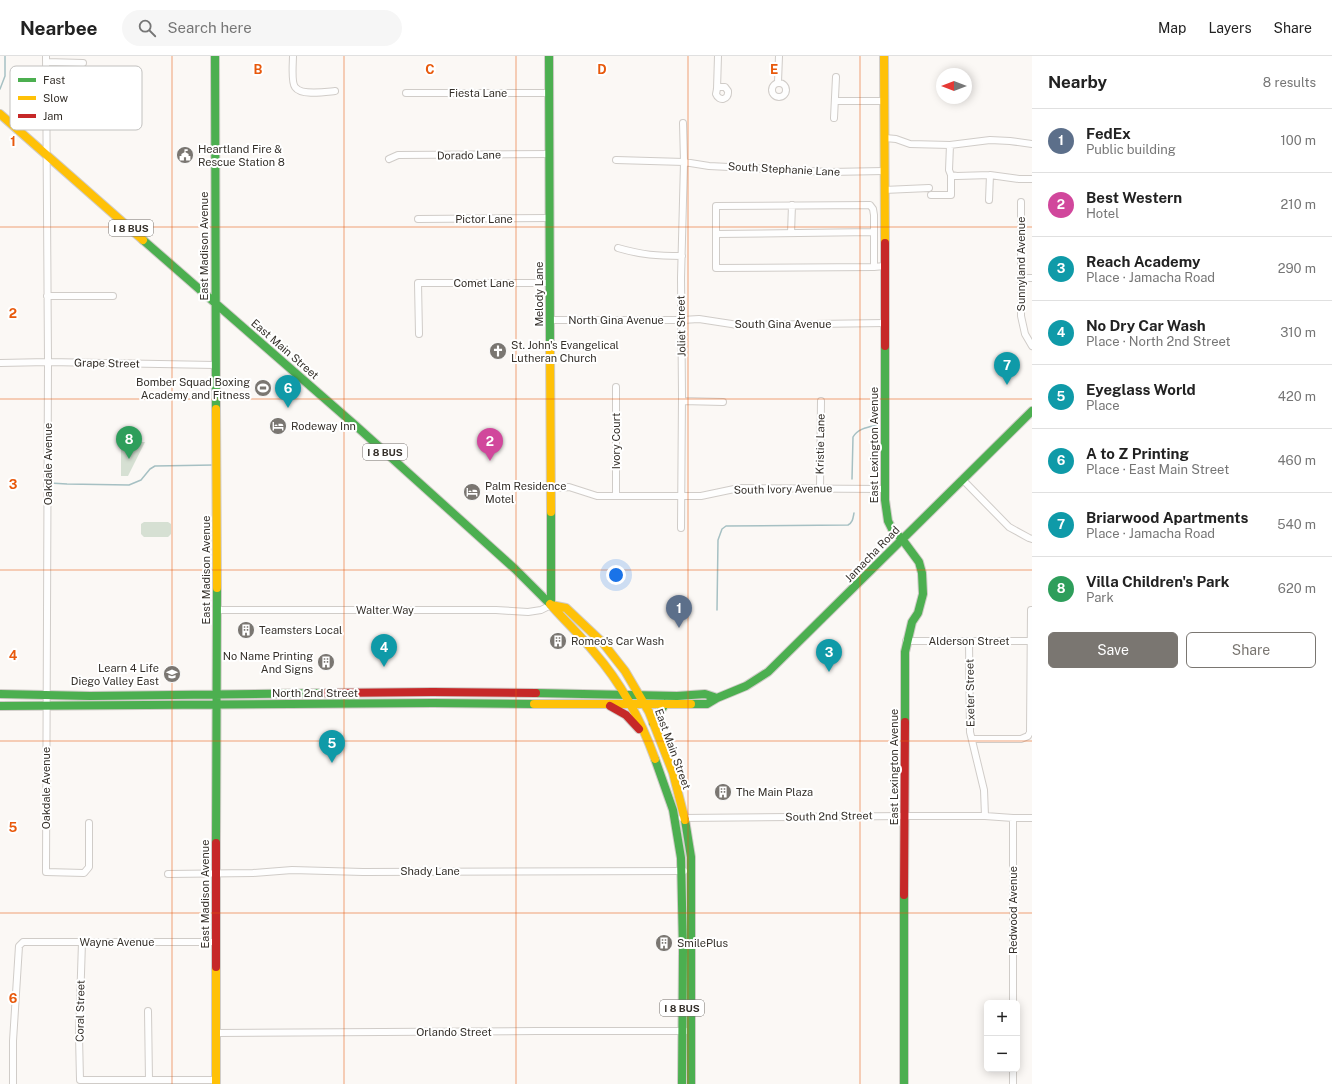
<!DOCTYPE html>
<meta charset="utf-8">
<style>
body{margin:0;font-family:"Public Sans",sans-serif;background:#f6f6f6;color:#222}
.controls{position:absolute;right:12px;bottom:12px;display:grid;overflow:hidden;border-radius:6px;box-shadow:0 2px 10px #0003}
.controls button{width:36px;height:36px;display:grid;place-items:center;padding:0;border:0;border-bottom:1px solid #e0e0e0;background:#fff;color:#222;font:20px sans-serif}
.compass{position:absolute;left:936px;top:12px;width:36px;height:36px;border-radius:50%;background:#fff;box-shadow:0 2px 10px #0003;rotate:270deg}
.you{position:absolute;left:616px;top:519px;width:14px;height:14px;margin:-10px;border:3px solid #fff;border-radius:50%;background:#1a73e8;box-shadow:0 0 0 6px #1a73e833}
.badge{display:grid;place-items:center;width:26px;height:26px;border-radius:50%;background:#7a7671;color:#fff;font-size:13px;font-weight:700}
.pin{position:absolute;translate:-50% -33px;filter:drop-shadow(0 1px 2px #0008)}
.pin::after{content:'';position:absolute;top:21px;width:14px;height:12px;background:inherit;clip-path:polygon(0 0,100% 0,50% 100%)}
.list{margin:0;padding:0;list-style:none}
h2{display:flex;justify-content:space-between;align-items:center;height:52px;margin:0;padding:0 16px;font-size:17px}
h2 small{font-size:13px;font-weight:400;color:#767676}
.list li{display:grid;grid-template-columns:26px 1fr auto;gap:12px;align-items:center;box-sizing:border-box;height:64px;padding:0 16px;border-top:1px solid #e0e0e0}
.list b{display:block;font-size:15px;white-space:nowrap}
.list p{margin:0;font-size:13px;white-space:nowrap;color:#767676}
.list em{font-size:13px;font-style:normal;color:#767676}
.actions{display:flex;gap:8px;padding:12px 16px}
.actions a{flex:1;padding:9px 0;border:1px solid #7a7671;border-radius:6px;text-align:center;font-size:14px;color:#7a7671}
.actions .main{background:#7a7671;color:#fff}
.icon{flex:none;width:22px;height:22px;fill:none;stroke:currentColor;stroke-width:2;stroke-linecap:round;stroke-linejoin:round}
.map{position:relative;flex:none;width:1032px;height:1028px;overflow:hidden}
header{display:flex;align-items:center;gap:24px;box-sizing:border-box;height:56px;padding:0 20px;background:#fff;border-bottom:1px solid #e0e0e0}
header strong{font-size:19px}
nav{display:flex;gap:22px;margin-inline-start:auto;font-size:14px}
.search{width:280px;height:36px;background:#f6f6f6;display:flex;align-items:center;gap:10px;box-sizing:border-box;padding:0 14px;border-radius:22px;color:#767676;font-size:15px}
main{display:flex}
aside{flex:1;background:#fff}
.map>svg:first-child{display:block}
.green{fill:#d6e0d3}
.lines{fill:none;stroke-linecap:round;stroke-linejoin:round}
.stream{stroke:#a6c0c3;stroke-width:1.5}
.street-casing{stroke:#d0ccc8;stroke-width:8}
.fast-casing{stroke:#d0ccc8;stroke-width:10}
.slow-casing{stroke:#d0ccc8;stroke-width:10}
.jam-casing{stroke:#d0ccc8;stroke-width:10}
.street{stroke:#fefefe;stroke-width:6}
.fast{stroke:#4caf50;stroke-width:8}
.slow{stroke:#ffc107;stroke-width:8}
.jam{stroke:#c62828;stroke-width:8}
.grid{fill:none;stroke:#e8590c;stroke-width:1;stroke-opacity:0.55}
.labels{text-anchor:middle;dominant-baseline:central;stroke-width:4;stroke-linejoin:round;paint-order:stroke}
.shield{fill:#fff;stroke:#726e6a;stroke-width:1}
.shield-label{font-size:10px;font-weight:bold;fill:#35302a}
.street-label{font-size:11px;fill:#35302a;stroke:#fff}
.poi-label{font-size:11px;fill:#35302a;stroke:#fff;text-anchor:start}
.key{fill:#fff;stroke:#c2c1bf;stroke-width:1}
.key-label{font-size:11px;fill:#35302a}
.grid-label{font-size:13px;text-anchor:middle;font-weight:bold;fill:#e8590c;stroke:#fff;stroke-width:4;stroke-linejoin:round;paint-order:stroke}
</style>
<header>
<strong>Nearbee</strong>
<div class="search"><svg class="icon" aria-label="search" viewBox="0 0 24 24"><circle cx="10" cy="10" r="6"/><path d="M15 15l6 6"/></svg>Search here</div>
<nav><a>Map</a><a>Layers</a><a>Share</a></nav>
</header>
<main>
<div class="map">
<svg width="1032" height="1028" viewBox="0 0 1032 1028">
<rect width="100%" height="100%" fill="#fbf8f5"/>
<!-- green -->
<path class="green" d="M121,386H145L128,420H121Z
M144,466H168L171,468V478L168,481H144L141,478V468Z"/>
<g class="lines">
<!-- stream -->
<path class="stream" d="M0,33L5,20V0
M852,423L853,381C858,372 869,371 878,369
M50,427L67,428L129,429L141,424L150,413L155,410L214,409
M717,554L718,484L722,473L726,470L848,469C853,466 853,462 854,457"/>
<!-- street casing -->
<g class="street-casing">
<path id="street" d="M46,0L48,306L46,816L84,817L89,811V767
M293,0C293,7 291,26 295,31C301,40 325,36 335,35
M47,6L83,7
M778,26L779,0
M772 34a7 7 0 1 1 14 0a7 7 0 1 1-14 0Z
M717,33L719,31H725L728,35C729,44 719,46 716,38L717,33L718,0
M406,37H549
M835,45H884
M834,62L836,21
M885,82L896,83L910,88L950,89L990,84L1010,85L1032,88
M950,89L949,114L951,119L957,120L990,119
M389,103L398,99L550,98
M616,104L684,106L709,110L829,116L884,115
M884,134L929,132
M931,139H951V119
M989,144L990,119L1019,123H1032
M1021,146V260L1025,278L1032,290
M418,163L550,162
M791,177L792,149
M716,178L873,176
M618,192C642,199 657,200 682,200
M874,211V159L873,153L870,149L716,150V212L874,211L884,210
M1022,222H1032
M47,240H113
M550,264H682L699,263L738,269L885,267
M419,278L418,227H550
M0,307L48,306L215,309
M616,331V440
M682,345L723,346
M962,423L1009,471L1029,482L1032,483
M551,432L569,431L597,440H701L739,432L885,433
M820,432L821,345
M681,472L682,340L681,222L684,106L683,67
M217,554H496L528,556L541,554L551,549
M906,585H1032
M969,585L970,676L984,734L985,760
M972,683H1021L1028,680L1030,676L1031,554
M682,762L905,760H985L1013,762H1032
M1013,762V947
M168,818L253,817L292,814L363,816L684,815
M82,886L79,980L80,1024H216
M148,955L149,1024
M216,977L537,975H686
M13,1028V985L19,890L23,886H216
M1013,1028V1013"/>
</g>
<!-- fast casing -->
<g class="fast-casing">
<path id="fast" d="M215,0L216,353
M549,0L550,289
M143,184L355,369L515,513L550,548
M885,290V444L888,465L892,473L902,483L919,506L922,517L923,538L918,557L912,566L905,596V666
M551,456V549
M536,637L677,640L705,638L717,642
M0,638L90,640L326,637
M691,648H707L717,642L746,630L768,616L1032,355
M0,650L433,647L534,648
M653,667L665,648
M655,703L673,754L681,802L683,894L682,1028
M685,764L691,801V1028
M216,787L217,532
M904,1028V839"/>
</g>
<!-- slow casing -->
<g class="slow-casing">
<path id="slow" d="M884,0L885,187
M0,58L143,184
M550,289L551,456
M216,353L217,532
M550,548C564,564 580,579 594,596C621,627 641,664 655,703
M551,549L566,552L603,587L625,615L649,656L673,717L685,764
M534,648H691
M216,1028V911"/>
</g>
<!-- jam casing -->
<g class="jam-casing">
<path id="jam" d="M885,187V290
M326,637L433,636L536,637
M610,650L626,659L639,673
M904,839L905,666
M216,911V787"/>
</g>
<!-- street -->
<use href="#street" class="street"/>
<!-- fast -->
<use href="#fast" class="fast"/>
<!-- slow -->
<use href="#slow" class="slow"/>
<!-- jam -->
<use href="#jam" class="jam"/>
</g>
<!-- grid -->
<path class="grid" d="M172,0V1028M344,0V1028M516,0V1028M688,0V1028M860,0V1028M0,171H1032M0,343H1032M0,514H1032M0,685H1032M0,857H1032"/>
<!-- icons -->
<defs>
<g id="civic-disc" transform="scale(0.9)"><circle r="9.5" fill="#7a7671" stroke="#fff"/><path d="M-.6-6.5H3V-4.5H.6V-3L4-1V1h2V6H-6V1h2V-1L-.6-3ZM-1.2 2.5V6h2.4V2.5Z" fill="#fff"/></g>
<g id="church-disc" transform="scale(0.9)"><circle r="9.5" fill="#7a7671" stroke="#fff"/><path d="M-1.2-6h2.4v3.5h3.3v2.4h-3.3V6h-2.4V-.1h-3.3v-2.4h3.3Z" fill="#fff"/></g>
<g id="stadium-disc" transform="scale(0.9)"><circle r="9.5" fill="#7a7671" stroke="#fff"/><path d="M0-5a6.5 5 0 1 0 0 10a6.5 5 0 1 0 0-10ZM-3.5-1.8h7v3.6h-7Z" fill="#fff"/></g>
<g id="hotel-disc" transform="scale(0.9)"><circle r="9.5" fill="#7a7671" stroke="#fff"/><path d="M-6-4.5h1.5V1H6V5H4.5V3h-9V5H-6ZM-4 0a1.8 1.8 0 1 1 3.6 0ZM.5 0V-2.5h3Q6-2.5 6 0Z" fill="#fff"/></g>
<g id="building-disc" transform="scale(0.9)"><circle r="9.5" fill="#7a7671" stroke="#fff"/><path d="M-4-6H4V6H1V3H-1V6H-4ZM-2.5-4.3h1.7v1.8h-1.7ZM.8-4.3h1.7v1.8H.8ZM-2.5-1h1.7V.8h-1.7ZM.8-1h1.7V.8H.8Z" fill="#fff"/></g>
<g id="school-disc" transform="scale(0.9)"><circle r="9.5" fill="#7a7671" stroke="#fff"/><path d="M0-5L7-2L0 1L-7-2ZM-4 1L0 2.5L4 1V4Q0 6-4 4Z" fill="#fff"/></g>
</defs>
<g fill-rule="evenodd">
<use href="#civic-disc" x="185" y="99"/>
<use href="#church-disc" x="498" y="295"/>
<use href="#stadium-disc" x="263" y="332"/>
<use href="#hotel-disc" x="278" y="370"/>
<use href="#hotel-disc" x="472" y="436"/>
<use href="#building-disc" x="246" y="574"/>
<use href="#building-disc" x="558" y="585"/>
<use href="#building-disc" x="326" y="606"/>
<use href="#school-disc" x="172" y="618"/>
<use href="#building-disc" x="723" y="736"/>
<use href="#building-disc" x="664" y="887"/>
</g>
<g class="labels">
<!-- shield labels -->
<g class="shield">
<rect x="109" y="164" width="44" height="16" rx="3"/>
<rect x="363" y="388" width="44" height="16" rx="3"/>
<rect x="660" y="944" width="44" height="16" rx="3"/>
</g>
<g class="shield-label">
<text x="131" y="172">I 8 BUS</text>
<text x="385" y="396">I 8 BUS</text>
<text x="682" y="952">I 8 BUS</text>
</g>
<!-- street labels -->
<g class="street-label">
<text x="478" y="37">Fiesta Lane</text>
<text transform="translate(469 99) rotate(-1)">Dorado Lane</text>
<text transform="translate(784 113) rotate(3)">South Stephanie Lane</text>
<text x="484" y="163">Pictor Lane</text>
<text transform="translate(204 190) rotate(-90)">East Madison Avenue</text>
<text transform="translate(1021 208) rotate(-90)">Sunnyland Avenue</text>
<text x="484" y="227">Comet Lane</text>
<text transform="translate(539 238) rotate(-90)">Melody Lane</text>
<text x="616" y="264">North Gina Avenue</text>
<text x="783" y="268">South Gina Avenue</text>
<text transform="translate(681 270) rotate(-91)">Joliet Street</text>
<text transform="translate(285 293) rotate(41)">East Main Street</text>
<text transform="translate(107 307) rotate(1)">Grape Street</text>
<text transform="translate(616 385) rotate(-90)">Ivory Court</text>
<text transform="translate(820 388) rotate(-89)">Kristie Lane</text>
<text transform="translate(874 389) rotate(-90)">East Lexington Avenue</text>
<text transform="translate(48 408) rotate(-90)">Oakdale Avenue</text>
<text transform="translate(783 433) rotate(-1)">South Ivory Avenue</text>
<text transform="translate(872 498) rotate(-46)">Jamacha Road</text>
<text transform="translate(206 514) rotate(-90)">East Madison Avenue</text>
<text x="385" y="554">Walter Way</text>
<text x="969" y="585">Alderson Street</text>
<text x="315" y="637">North 2nd Street</text>
<text transform="translate(970 637) rotate(-91)">Exeter Street</text>
<text transform="translate(673 693) rotate(70)">East Main Street</text>
<text transform="translate(894 711) rotate(-90)">East Lexington Avenue</text>
<text transform="translate(46 732) rotate(-90)">Oakdale Avenue</text>
<text transform="translate(829 760) rotate(-1)">South 2nd Street</text>
<text x="430" y="815">Shady Lane</text>
<text transform="translate(205 838) rotate(-90)">East Madison Avenue</text>
<text transform="translate(1013 854) rotate(-90)">Redwood Avenue</text>
<text x="117" y="886">Wayne Avenue</text>
<text transform="translate(80 955) rotate(-89)">Coral Street</text>
<text x="454" y="976">Orlando Street</text>
</g>
<!-- poi labels -->
<g class="poi-label">
<text x="198" y="93">Heartland Fire &amp;<tspan x="198" dy="13">Rescue Station 8</tspan></text>
<text x="511" y="289">St. John's Evangelical<tspan x="511" dy="13">Lutheran Church</tspan></text>
<text x="250" y="326" text-anchor="end">Bomber Squad Boxing<tspan x="250" dy="13">Academy and Fitness</tspan></text>
<text x="291" y="370">Rodeway Inn</text>
<text x="485" y="430">Palm Residence<tspan x="485" dy="13">Motel</tspan></text>
<text x="259" y="574">Teamsters Local</text>
<text x="571" y="585">Romeo's Car Wash</text>
<text x="313" y="600" text-anchor="end">No Name Printing<tspan x="313" dy="13">And Signs</tspan></text>
<text x="159" y="612" text-anchor="end">Learn 4 Life<tspan x="159" dy="13">Diego Valley East</tspan></text>
<text x="736" y="736">The Main Plaza</text>
<text x="677" y="887">SmilePlus</text>
</g>
</g>
<!-- legend -->
<rect x="10" y="10" width="132" height="64" rx="6" class="key"/>
<rect x="18" y="22" width="18" height="4" fill="#4caf50"/>
<rect x="18" y="40" width="18" height="4" fill="#ffc107"/>
<rect x="18" y="58" width="18" height="4" fill="#c62828"/>
<g class="key-label">
<text x="43" y="28">Fast</text>
<text x="43" y="46">Slow</text>
<text x="43" y="64">Jam</text>
</g>
<g class="grid-label">
<text x="258" y="18">B</text>
<text x="430" y="18">C</text>
<text x="602" y="18">D</text>
<text x="774" y="18">E</text>
<text x="13" y="90">1</text>
<text x="13" y="262">2</text>
<text x="13" y="433">3</text>
<text x="13" y="604">4</text>
<text x="13" y="776">5</text>
<text x="13" y="947">6</text>
</g>
</svg>
<div class="controls">
<button>+</button>
<button>−</button>
</div>
<svg class="compass" viewBox="-18 -18 36 36"><path d="M0-13l5 13h-10z" fill="#e53935"/><path d="M0 13l5-13h-10z" fill="#767676"/></svg>
<div class="you"></div>
<div class="pin badge" style="left:679px;top:572px;background:#5c6f8a">1</div>
<div class="pin badge" style="left:490px;top:405px;background:#d1479c">2</div>
<div class="pin badge" style="left:829px;top:616px;background:#0f9aa8">3</div>
<div class="pin badge" style="left:384px;top:611px;background:#0f9aa8">4</div>
<div class="pin badge" style="left:332px;top:707px;background:#0f9aa8">5</div>
<div class="pin badge" style="left:288px;top:352px;background:#0f9aa8">6</div>
<div class="pin badge" style="left:1007px;top:329px;background:#0f9aa8">7</div>
<div class="pin badge" style="left:129px;top:403px;background:#2e9e5b">8</div>
</div>
<aside>
<h2>Nearby<small>8 results</small></h2>
<ul class="list">
<li><span class="badge" style="background:#5c6f8a">1</span><div><b>FedEx</b><p>Public building</p></div><em>100 m</em></li>
<li><span class="badge" style="background:#d1479c">2</span><div><b>Best Western</b><p>Hotel</p></div><em>210 m</em></li>
<li><span class="badge" style="background:#0f9aa8">3</span><div><b>Reach Academy</b><p>Place · Jamacha Road</p></div><em>290 m</em></li>
<li><span class="badge" style="background:#0f9aa8">4</span><div><b>No Dry Car Wash</b><p>Place · North 2nd Street</p></div><em>310 m</em></li>
<li><span class="badge" style="background:#0f9aa8">5</span><div><b>Eyeglass World</b><p>Place</p></div><em>420 m</em></li>
<li><span class="badge" style="background:#0f9aa8">6</span><div><b>A to Z Printing</b><p>Place · East Main Street</p></div><em>460 m</em></li>
<li><span class="badge" style="background:#0f9aa8">7</span><div><b>Briarwood Apartments</b><p>Place · Jamacha Road</p></div><em>540 m</em></li>
<li><span class="badge" style="background:#2e9e5b">8</span><div><b>Villa Children's Park</b><p>Park</p></div><em>620 m</em></li>
</ul>
<div class="actions"><a class="main">Save</a><a>Share</a></div>
</aside>
</main>
